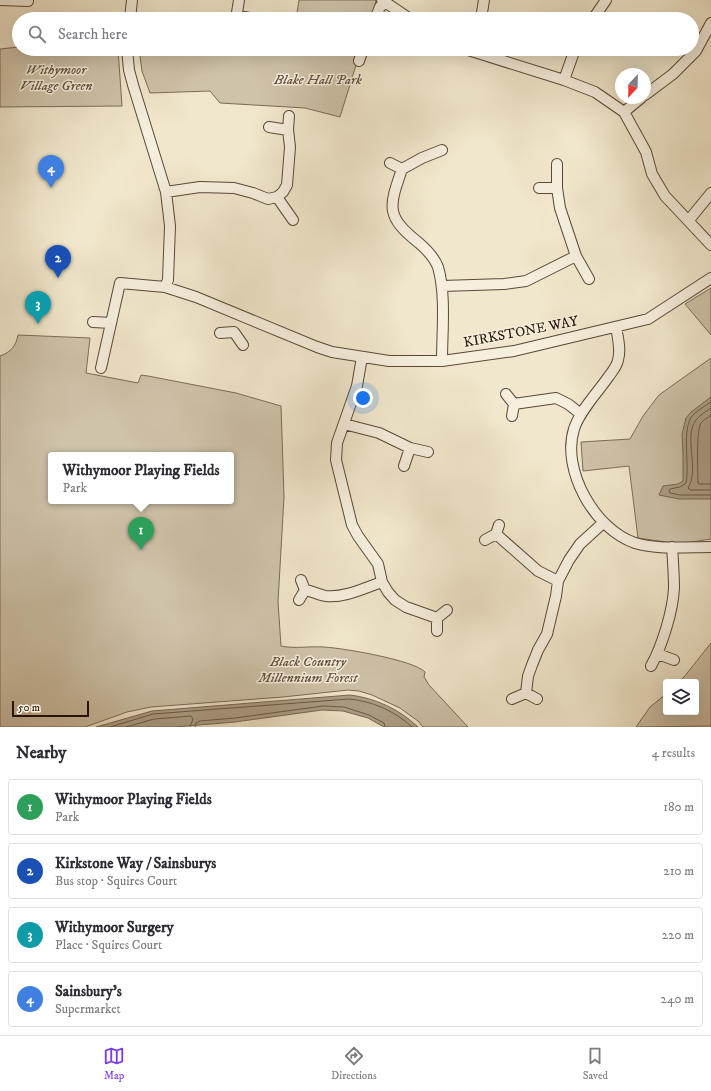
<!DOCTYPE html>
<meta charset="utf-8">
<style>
body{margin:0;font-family:"IM FELL DW Pica",serif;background:#f2f2f3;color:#2b2b33}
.controls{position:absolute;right:12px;bottom:12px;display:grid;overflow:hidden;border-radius:4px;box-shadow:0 4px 16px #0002}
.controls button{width:36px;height:36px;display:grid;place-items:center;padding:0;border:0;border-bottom:1px solid #e1e1e2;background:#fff;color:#2b2b33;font:20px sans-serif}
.compass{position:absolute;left:615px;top:68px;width:36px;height:36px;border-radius:50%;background:#fff;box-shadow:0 4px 16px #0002;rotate:202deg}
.scale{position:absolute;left:12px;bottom:10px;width:77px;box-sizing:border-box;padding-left:4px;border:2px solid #281304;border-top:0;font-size:11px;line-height:14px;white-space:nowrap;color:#281304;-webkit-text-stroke:3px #f6efde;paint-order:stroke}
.you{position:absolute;left:363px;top:398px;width:14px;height:14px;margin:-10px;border:3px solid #fff;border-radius:50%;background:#1a73e8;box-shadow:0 0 0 6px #1a73e833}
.badge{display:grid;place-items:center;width:26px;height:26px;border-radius:50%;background:#7c3aed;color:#fff;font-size:13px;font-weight:700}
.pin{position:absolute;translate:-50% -33px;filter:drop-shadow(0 1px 2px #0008)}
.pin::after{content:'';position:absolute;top:21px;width:14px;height:12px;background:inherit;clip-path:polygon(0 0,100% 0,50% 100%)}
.popup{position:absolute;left:48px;top:452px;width:186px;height:52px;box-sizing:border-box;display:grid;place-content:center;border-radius:4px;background:#fff;filter:drop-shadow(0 1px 3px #0005);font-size:13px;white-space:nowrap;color:#7c7c81}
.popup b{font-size:15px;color:#2b2b33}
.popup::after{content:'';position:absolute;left:50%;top:100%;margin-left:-8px;border:8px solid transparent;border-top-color:#fff}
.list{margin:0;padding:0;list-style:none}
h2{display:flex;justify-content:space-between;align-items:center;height:52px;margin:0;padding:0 16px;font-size:17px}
h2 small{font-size:13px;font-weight:400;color:#7c7c81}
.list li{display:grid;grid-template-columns:26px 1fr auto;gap:12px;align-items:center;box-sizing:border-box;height:56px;margin:0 8px 8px;padding:0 8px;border:1px solid #e1e1e2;border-radius:4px}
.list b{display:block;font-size:15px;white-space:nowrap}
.list p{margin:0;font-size:13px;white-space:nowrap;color:#7c7c81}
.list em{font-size:13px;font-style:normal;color:#7c7c81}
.icon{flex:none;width:22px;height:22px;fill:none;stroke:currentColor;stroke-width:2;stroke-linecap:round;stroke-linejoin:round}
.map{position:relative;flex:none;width:711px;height:727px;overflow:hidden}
.search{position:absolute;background:#fff;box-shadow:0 4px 16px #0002;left:12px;right:12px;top:12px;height:44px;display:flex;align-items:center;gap:10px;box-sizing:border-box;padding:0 14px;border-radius:22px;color:#7c7c81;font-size:15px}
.sheet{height:308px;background:#fff}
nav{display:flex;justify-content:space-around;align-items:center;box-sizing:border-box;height:56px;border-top:1px solid #e1e1e2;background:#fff;font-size:11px;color:#7c7c81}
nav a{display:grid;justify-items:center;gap:2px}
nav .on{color:#7c3aed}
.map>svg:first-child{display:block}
.green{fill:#cfc3aa;stroke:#7c6b57;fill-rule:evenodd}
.water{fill:#ad9f88;stroke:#786753}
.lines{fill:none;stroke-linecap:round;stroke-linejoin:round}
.shore{stroke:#6a5946;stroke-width:1}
.minor-casing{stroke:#5a4836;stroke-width:12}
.minor{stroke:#f6efde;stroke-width:10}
.labels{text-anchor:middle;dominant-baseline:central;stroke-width:3;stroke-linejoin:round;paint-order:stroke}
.park-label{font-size:14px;font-style:italic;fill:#62513e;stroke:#f6efde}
.street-label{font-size:14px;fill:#281304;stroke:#f6efde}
</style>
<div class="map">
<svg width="711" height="727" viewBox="0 0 711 727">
<rect width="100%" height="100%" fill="#f1e7cc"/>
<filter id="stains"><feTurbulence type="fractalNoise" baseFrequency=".005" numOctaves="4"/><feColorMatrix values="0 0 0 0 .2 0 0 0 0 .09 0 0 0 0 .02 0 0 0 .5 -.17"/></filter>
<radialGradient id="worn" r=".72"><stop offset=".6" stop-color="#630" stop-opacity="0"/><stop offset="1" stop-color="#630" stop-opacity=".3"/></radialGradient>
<!-- green -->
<path class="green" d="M299,0H375L376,1L371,19H296Z
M19,47V49H118L122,106L0,107V49Z
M139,49H361L340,117L305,108L220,103L210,91L150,93L142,71Z
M711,288V335L685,304Z
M18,335L90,338L86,373L138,383L141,375L148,376L236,393L281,406L284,497L278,602L281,646C294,649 310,646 324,647C342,648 414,660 425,672L424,677L429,685L468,727H423L418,721L400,708L372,695L359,691L348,690L283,697L151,707L127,712L85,727H0V356C11,352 16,346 18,335ZM51,455H231V501H51Z
M711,358V539L679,544L638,538L629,466L583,471L581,442L630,439L643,416L659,395Z
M711,643V726L636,727L650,707L666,694V712H696V682H680Z"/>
<!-- water -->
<path class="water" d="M711,397V499H679L659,495L663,486L678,484L683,481V454L682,434L686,418L691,412Z
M350,695C375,698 399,709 418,727H384L368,718L343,711L322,710L235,722L175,727H96L152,711Z"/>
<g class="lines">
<!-- shore -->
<path class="shore" d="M711,402C705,406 698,410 693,415C681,428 690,465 686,483L680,487L670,489L669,491L670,493L680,495H711
M711,408C706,411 700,415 696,420C683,437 700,469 688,488L690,490H711
M711,415C708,418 703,420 701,423C696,430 698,472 698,483L699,484H711
M110,727L153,714L349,699C372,701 395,711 412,727
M126,727L154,719L191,716L193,719L190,727
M195,727L196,723L200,721L235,718L323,706L344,707L369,715L384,723L385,727"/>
<!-- minor casing -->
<g class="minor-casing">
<path id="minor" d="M0,0L28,1
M382,0L410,19
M236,15L250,18
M130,19L132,0
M236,19L239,0
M375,19L380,7L385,3
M481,19L484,0
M593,19L606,0
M127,49L129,70L133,85L166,192L170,226L168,280L165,287
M465,49L564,80L595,92L624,112L646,152L652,174L665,196L711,245
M359,61L363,49
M564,80L575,49
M645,95L673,74L696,51L711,23
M624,112L641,98
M269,127L288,130
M442,150L422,158L402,169C389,207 385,216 419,243C426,249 434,257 438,267C446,294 442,332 442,361
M390,163L402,169
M557,164V188L560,208L576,256L589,279
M539,188H557
M166,192L200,187L234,188L253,193L268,199L277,197L293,220
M277,197L283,192L287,185L290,147L288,130L289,116
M689,220L711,193
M442,286L504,284L526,281L576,256
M93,322L111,323
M616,327C618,338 621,350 618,360C617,366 612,372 609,376C598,392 579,412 574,429C561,470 595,530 635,543C658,550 687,547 711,547
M220,333L234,332L243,345
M362,357L357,386L337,443L336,460L352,525L358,536L378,564L382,582L388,592L395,600L406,607L437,618
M101,368L120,283L165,287L196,297L317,347L332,352L389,361H442L514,351L648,319L711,278
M506,394L514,404L512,416
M514,404L556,398L568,404L581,414
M344,424L379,433L410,448L428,452
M404,466L410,448
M496,534L538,571L558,581
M485,540L496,534L499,525
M305,590C312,591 319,595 326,596C345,598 364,588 382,582
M299,600L305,590L301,580
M437,631V618L447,610
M658,654L674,660
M651,666C662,646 673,611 674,588C674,574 673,561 672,547
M526,693L528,676L532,665L538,650L547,634L556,596L558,581L569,560L580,544L603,523
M512,699L526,693L537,699"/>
</g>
<!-- minor -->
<use href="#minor" class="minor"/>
</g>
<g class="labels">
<!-- park labels -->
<g class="park-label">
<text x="56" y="70">Withymoor<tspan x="56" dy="16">Village Green</tspan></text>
<text x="318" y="80">Blake Hall Park</text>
<text x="308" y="662">Black Country<tspan x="308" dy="16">Millennium Forest</tspan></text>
</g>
<!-- street labels -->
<g class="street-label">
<text transform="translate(521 332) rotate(-11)">KIRKSTONE WAY</text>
</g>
</g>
<rect width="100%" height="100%" filter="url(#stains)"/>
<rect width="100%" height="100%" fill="url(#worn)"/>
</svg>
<div class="controls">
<button><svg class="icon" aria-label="layers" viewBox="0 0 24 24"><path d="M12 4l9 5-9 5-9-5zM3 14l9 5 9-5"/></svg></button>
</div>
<svg class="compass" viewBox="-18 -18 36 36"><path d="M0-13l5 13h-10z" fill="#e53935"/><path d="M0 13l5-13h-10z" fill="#7c7c81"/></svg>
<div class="scale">50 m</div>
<div class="you"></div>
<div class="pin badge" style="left:141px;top:550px;background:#2e9e5b">1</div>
<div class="popup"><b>Withymoor Playing Fields</b>Park</div>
<div class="pin badge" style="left:58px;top:278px;background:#1a4fb4">2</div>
<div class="pin badge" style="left:38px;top:324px;background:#0f9aa8">3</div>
<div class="pin badge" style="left:51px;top:188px;background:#3f7fe0">4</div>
<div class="search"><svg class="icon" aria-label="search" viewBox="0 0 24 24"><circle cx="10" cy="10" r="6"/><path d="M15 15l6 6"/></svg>Search here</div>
</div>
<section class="sheet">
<h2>Nearby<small>4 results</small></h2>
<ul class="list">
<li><span class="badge" style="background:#2e9e5b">1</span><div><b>Withymoor Playing Fields</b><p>Park</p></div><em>180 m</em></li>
<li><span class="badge" style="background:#1a4fb4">2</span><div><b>Kirkstone Way / Sainsburys</b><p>Bus stop · Squires Court</p></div><em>210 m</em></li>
<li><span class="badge" style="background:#0f9aa8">3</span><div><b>Withymoor Surgery</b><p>Place · Squires Court</p></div><em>220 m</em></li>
<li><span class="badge" style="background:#3f7fe0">4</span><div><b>Sainsbury's</b><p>Supermarket</p></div><em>240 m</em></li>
</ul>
</section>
<nav>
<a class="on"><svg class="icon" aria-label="map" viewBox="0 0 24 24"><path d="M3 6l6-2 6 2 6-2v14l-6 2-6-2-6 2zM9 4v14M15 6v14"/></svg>Map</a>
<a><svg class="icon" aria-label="directions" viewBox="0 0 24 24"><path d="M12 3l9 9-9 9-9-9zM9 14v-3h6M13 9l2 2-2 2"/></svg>Directions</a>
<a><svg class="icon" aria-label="saved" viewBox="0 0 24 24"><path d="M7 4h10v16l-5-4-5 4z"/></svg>Saved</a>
</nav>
